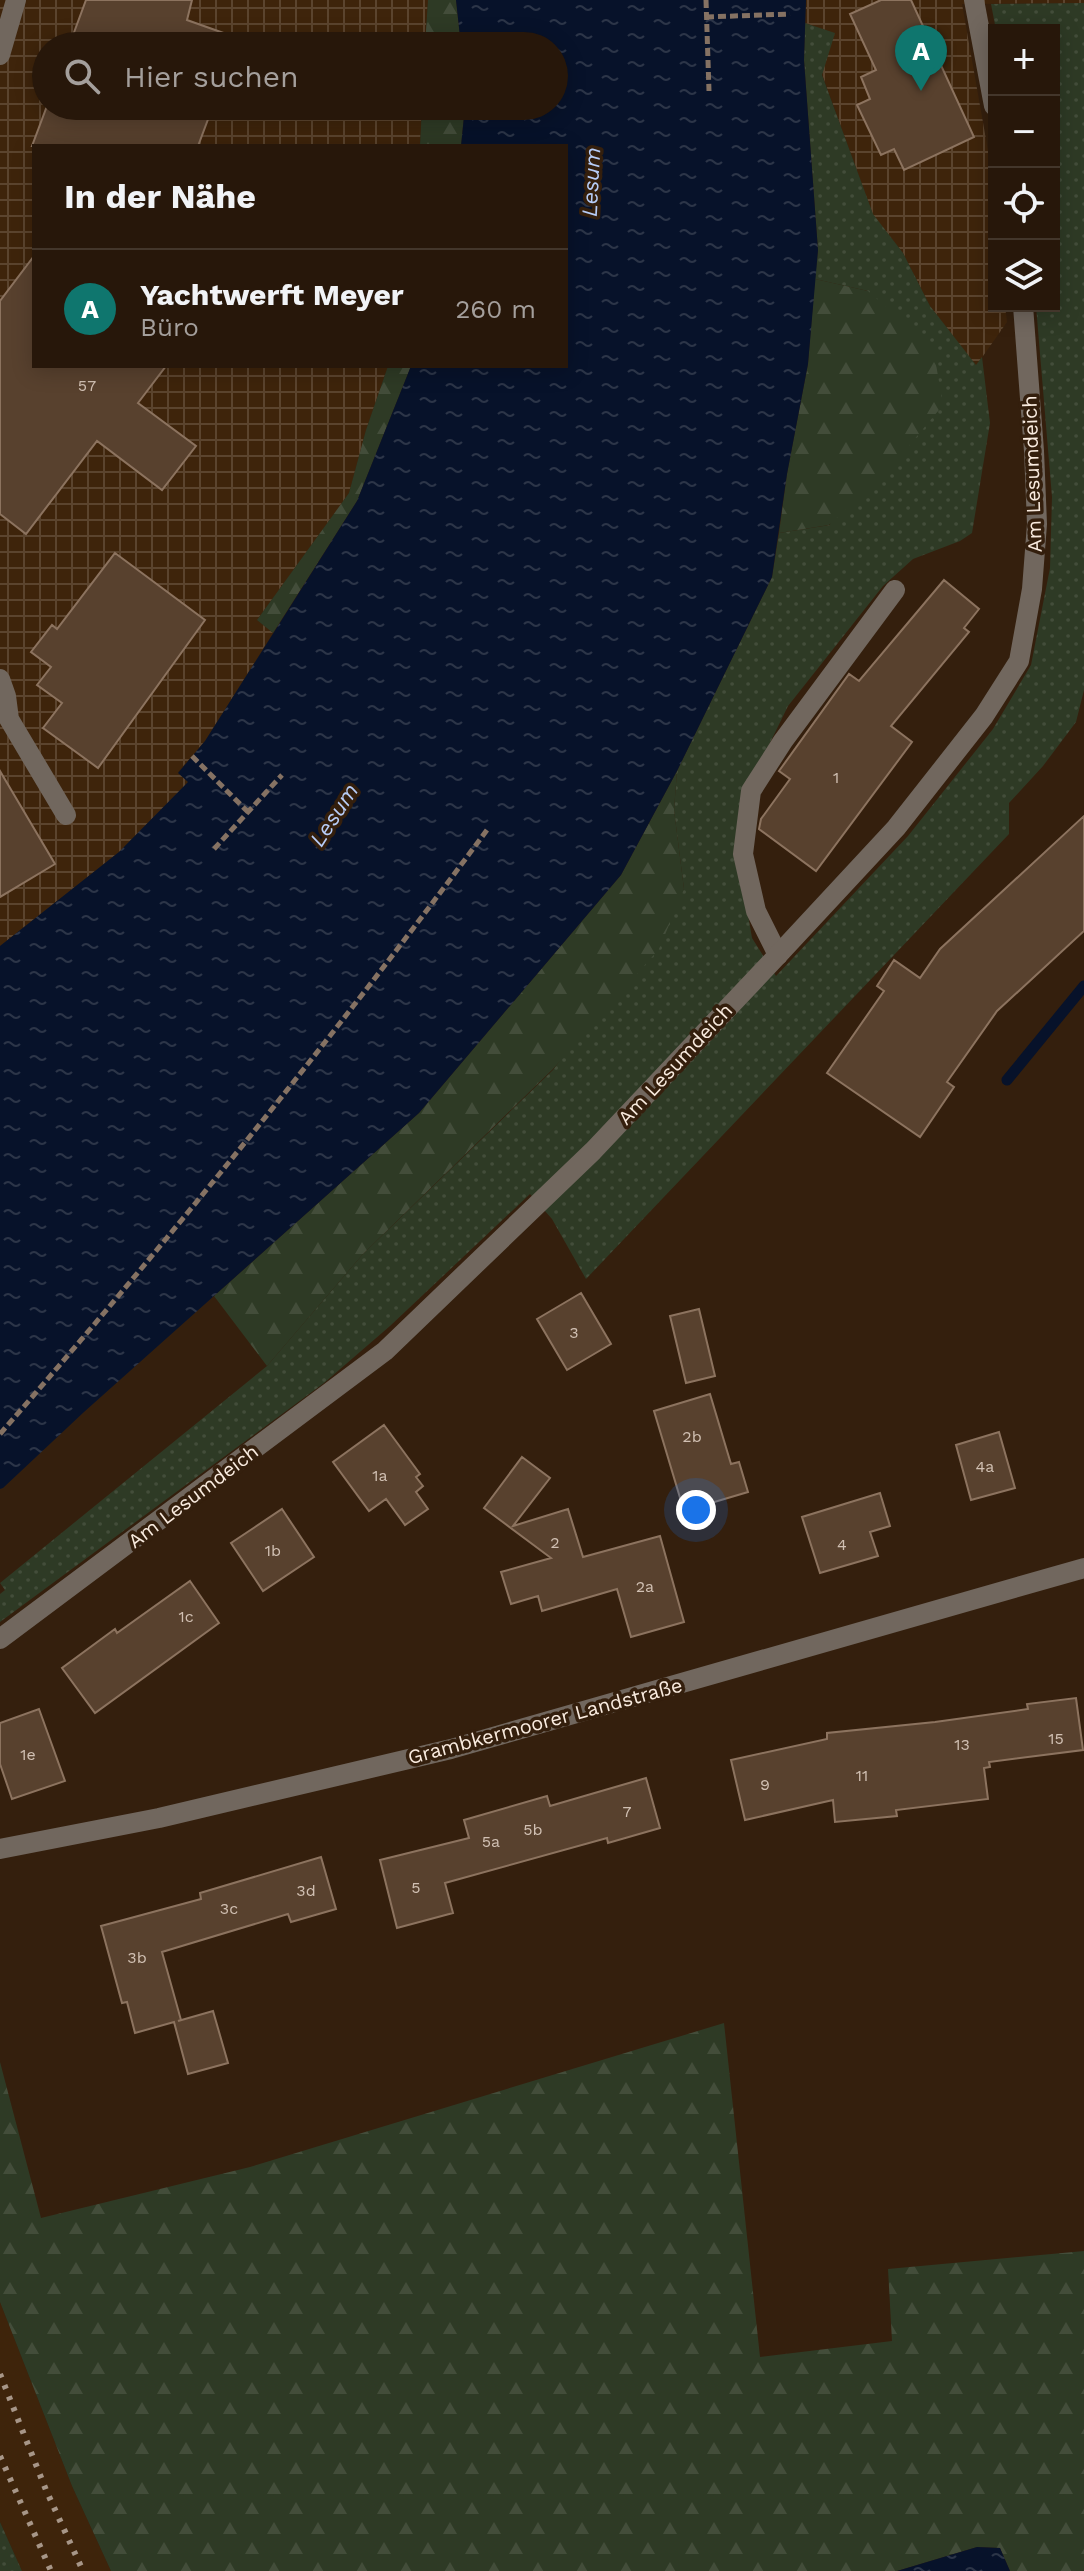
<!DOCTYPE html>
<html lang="de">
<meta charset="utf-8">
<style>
body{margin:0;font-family:"Work Sans",sans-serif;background:#2f2013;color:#f1f3f6}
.controls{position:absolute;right:24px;top:24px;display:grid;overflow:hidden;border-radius:0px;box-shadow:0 4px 20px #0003}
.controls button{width:72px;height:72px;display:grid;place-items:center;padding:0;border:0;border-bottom:2px solid #43362b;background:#27170a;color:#f1f3f6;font:40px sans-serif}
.you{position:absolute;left:696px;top:1510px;width:28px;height:28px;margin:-20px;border:6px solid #fff;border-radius:50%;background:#1a73e8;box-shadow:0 0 0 12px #1a73e833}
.badge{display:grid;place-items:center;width:52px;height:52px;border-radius:50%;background:#0f766e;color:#fff;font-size:26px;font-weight:700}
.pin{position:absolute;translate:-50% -66px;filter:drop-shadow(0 2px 4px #0008)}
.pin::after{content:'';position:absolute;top:42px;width:28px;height:24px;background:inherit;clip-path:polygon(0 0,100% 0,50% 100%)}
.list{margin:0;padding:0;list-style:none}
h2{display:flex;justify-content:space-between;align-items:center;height:104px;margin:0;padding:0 32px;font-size:34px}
h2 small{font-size:26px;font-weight:400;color:#a49f9c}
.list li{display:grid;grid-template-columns:52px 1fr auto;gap:24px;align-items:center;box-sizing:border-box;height:120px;padding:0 32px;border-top:2px solid #43362b}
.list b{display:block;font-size:30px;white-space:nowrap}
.list p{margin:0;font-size:26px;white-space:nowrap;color:#a49f9c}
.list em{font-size:26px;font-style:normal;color:#a49f9c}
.icon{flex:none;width:44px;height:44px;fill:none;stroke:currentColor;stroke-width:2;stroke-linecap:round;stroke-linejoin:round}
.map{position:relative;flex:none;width:1084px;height:2571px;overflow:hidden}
.search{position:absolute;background:#27170a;box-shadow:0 4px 20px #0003;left:32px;top:32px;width:536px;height:88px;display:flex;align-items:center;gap:20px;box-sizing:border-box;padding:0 28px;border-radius:44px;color:#a49f9c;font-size:30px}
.panel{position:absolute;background:#27170a;box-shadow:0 4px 20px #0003;left:32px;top:144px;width:536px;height:224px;border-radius:0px}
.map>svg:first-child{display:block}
.industrial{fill:url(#industrial-grid)}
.built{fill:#3e240b}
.grass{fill:url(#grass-dots)}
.forest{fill:url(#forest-firs)}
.water{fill:url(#water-ripples)}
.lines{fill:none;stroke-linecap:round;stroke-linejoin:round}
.stream{stroke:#07122a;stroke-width:11}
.building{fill:#58412e;stroke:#8c735f;stroke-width:2}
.path{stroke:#857263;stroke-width:5;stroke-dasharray:8 4;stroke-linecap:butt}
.service{stroke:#71675e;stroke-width:20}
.minor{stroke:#71675e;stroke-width:20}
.rail{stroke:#a79688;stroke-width:6;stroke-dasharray:4 8;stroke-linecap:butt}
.labels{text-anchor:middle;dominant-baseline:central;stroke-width:7;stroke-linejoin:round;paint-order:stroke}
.number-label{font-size:16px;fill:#d1c0b3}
.street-label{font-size:20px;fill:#f9ebdf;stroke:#341f0d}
.water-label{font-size:22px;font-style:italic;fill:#b7cdf8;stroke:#341f0d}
</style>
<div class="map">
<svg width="1084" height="2571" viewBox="0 0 1084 2571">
<defs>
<pattern id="industrial-grid" width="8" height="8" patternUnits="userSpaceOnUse" patternTransform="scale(2)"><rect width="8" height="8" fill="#3e240b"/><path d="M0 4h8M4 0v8" fill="none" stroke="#5b442e"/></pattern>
<pattern id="grass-dots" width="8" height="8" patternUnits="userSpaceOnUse" patternTransform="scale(2)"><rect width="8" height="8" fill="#2e3a25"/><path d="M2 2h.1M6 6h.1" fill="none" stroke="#434d3a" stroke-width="1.8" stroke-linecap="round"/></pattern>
<pattern id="forest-firs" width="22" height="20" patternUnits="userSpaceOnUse" patternTransform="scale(2)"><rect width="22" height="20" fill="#2e3a25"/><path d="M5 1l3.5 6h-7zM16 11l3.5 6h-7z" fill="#434d3a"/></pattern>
<pattern id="water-ripples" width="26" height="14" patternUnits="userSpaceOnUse" patternTransform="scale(2)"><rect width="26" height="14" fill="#07122a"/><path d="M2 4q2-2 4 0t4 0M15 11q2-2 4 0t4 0" fill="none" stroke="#2c3548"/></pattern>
</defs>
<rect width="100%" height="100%" fill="#341f0d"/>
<!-- industrial -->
<path class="industrial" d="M0,0H428L425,46H46V106H422L420,146H34V366H388L366,430L349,493L257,620L273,633L205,741L178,772L189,782L119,852L0,946Z
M806,0H1084V3L962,4L993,179L994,306H1005L1007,322L976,366L930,306L903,253L873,215L822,74L834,33L805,23Z"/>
<!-- built -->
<path class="built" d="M0,2302L72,2486L111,2571H22L0,2522Z"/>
<!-- grass -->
<path class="grass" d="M1084,3V690L1076,722L1043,766L1009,803V834L586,1279L552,1219L530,1194L390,1326L324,1383L0,1622V1594L5,1590L0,1583L267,1366L363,1254L553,1070L684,889L674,810L677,771L772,577L779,533L830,525L868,291L815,279L818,250L804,60L805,23L835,33L822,75L873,214L903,253L930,306L976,365L982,357L990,423L972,533L960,541L913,559L883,586L788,706L745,794L738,856L752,938L776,976L908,836L993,729L1031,665L1050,568L1052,497L1036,306H1054V30H996L991,4Z
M0,2522L22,2571H0Z"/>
<!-- forest -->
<path class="forest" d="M428,0H456L461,46H425Z
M422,106H465L461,146H420Z
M815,279L868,291L933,347L943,405L888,471L829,525L779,533L787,474L808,364Z
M388,366H411L357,501L273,633L257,620L349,493L366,430Z
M677,771L674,810L684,889L659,949L553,1069L363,1254L267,1366L214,1296L419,1113L621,875Z
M724,2023L760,2357L892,2341L888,2269L1084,2251V2571H1010L1000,2548L977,2547L897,2571H111L72,2486L0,2302V2062L41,2218L250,2167Z"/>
<!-- water -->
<path class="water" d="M456,0H806L804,60L818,250L808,364L787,474L772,577L677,771L621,875L419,1113L84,1412L3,1488L0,1489V946L119,852L188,782L178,773L205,741L357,501L411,366H566V146H461L465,106H554V46H461Z
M977,2547L1000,2548L1010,2571H897Z"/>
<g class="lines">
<!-- stream -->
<path class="stream" d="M1007,1080L1084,986"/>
</g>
<!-- building -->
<path class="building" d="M86,0H192L187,20L249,42V46H69Z
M881,0H911L974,137L904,170L894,149L881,155L857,105L870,99L861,77L876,70L850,14Z
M47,106H213L198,146H32Z
M34,256V366H166L138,403L196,446L162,490L97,441L26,534L0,514V301Z
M115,553L205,620L98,768L43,728L62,703L37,685L51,667L31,652L52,625L57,629Z
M944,580L979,609L964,628L969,632L891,726L912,742L816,871L759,829L761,819L790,779L779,771L849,674L859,681Z
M0,771L55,864L0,897Z
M1084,816V931L997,1011L947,1082L954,1087L920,1137L827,1073L884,991L877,986L894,960L920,978L940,949Z
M581,1293L611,1344L567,1370L537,1319Z
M699,1309L715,1376L686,1383L670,1316Z
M710,1394L731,1464L739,1462L748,1492L684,1511L654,1411Z
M384,1425L420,1474L416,1477L423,1486L416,1492L428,1509L405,1525L386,1499L369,1511L333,1462Z
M999,1432L1015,1488L971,1500L956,1445Z
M522,1457L550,1478L513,1526L568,1509L583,1557L660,1536L684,1622L631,1637L617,1589L542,1611L538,1596L511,1604L501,1572L551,1558L484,1508Z
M880,1493L890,1526L870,1532L878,1556L820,1573L802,1517Z
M282,1509L314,1557L263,1591L231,1543Z
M190,1581L219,1623L95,1713L62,1668L115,1629L117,1633Z
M1076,1698L1083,1750L989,1762L990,1767L984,1768L988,1799L896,1810L897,1816L835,1822L833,1800L745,1820L731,1760L827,1739V1733L935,1722L1028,1709L1027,1704Z
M39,1709L65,1781L12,1799L0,1764V1723Z
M646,1778L660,1828L608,1843L607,1838L445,1883L453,1913L397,1928L380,1860L469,1838L464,1820L547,1796L550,1806Z
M321,1857L336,1909L291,1922L288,1914L162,1952L181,2020L178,2021L213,2011L228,2063L188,2074L174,2022L135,2033L127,2002L122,2003L101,1926L201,1899L200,1893Z"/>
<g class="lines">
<!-- path -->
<path class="path" d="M706,0L709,91
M706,17L790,14
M192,756L248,812
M214,849L282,775
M0,1434C170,1239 333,1038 487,830"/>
<!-- service -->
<path class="service" d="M0,679L6,696L9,719L66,815
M778,955L756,911L743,854L751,791L783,741L895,590"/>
<!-- minor -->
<path class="minor" d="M974,0L994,106
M0,55L16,0
M0,1639L385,1351L593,1151L778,955L896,828L984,716L1019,661L1032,589L1037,524L1034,451L1023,306
M0,1849L159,1818L451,1749L1084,1568"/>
<!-- rail -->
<path class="rail" d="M0,2374L46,2490L83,2571
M0,2456L51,2571"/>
</g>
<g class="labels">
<!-- number labels -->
<g class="number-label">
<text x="87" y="385">57</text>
<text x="836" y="777">1</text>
<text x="574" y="1332">3</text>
<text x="692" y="1436">2b</text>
<text x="985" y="1466">4a</text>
<text x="380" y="1475">1a</text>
<text x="555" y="1542">2</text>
<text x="842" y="1544">4</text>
<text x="273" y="1550">1b</text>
<text x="645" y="1586">2a</text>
<text x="186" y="1616">1c</text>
<text x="1056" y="1738">15</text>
<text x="962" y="1744">13</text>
<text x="28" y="1754">1e</text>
<text x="862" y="1775">11</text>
<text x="765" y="1784">9</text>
<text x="627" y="1811">7</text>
<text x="533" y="1829">5b</text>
<text x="491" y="1841">5a</text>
<text x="416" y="1887">5</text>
<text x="306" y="1890">3d</text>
<text x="229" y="1908">3c</text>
<text x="137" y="1957">3b</text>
</g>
<!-- street labels -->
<g class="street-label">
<text transform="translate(1032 474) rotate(-92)">Am Lesumdeich</text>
<text transform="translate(675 1064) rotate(-47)">Am Lesumdeich</text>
<text transform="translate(193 1496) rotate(-37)">Am Lesumdeich</text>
<text transform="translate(545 1721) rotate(-15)">Grambkermoorer Landstraße</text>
</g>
<!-- water labels -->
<g class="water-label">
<text transform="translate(591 182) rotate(-87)">Lesum</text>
<text transform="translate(334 815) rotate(-57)">Lesum</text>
</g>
</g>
</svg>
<div class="controls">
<button>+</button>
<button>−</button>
<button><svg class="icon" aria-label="locate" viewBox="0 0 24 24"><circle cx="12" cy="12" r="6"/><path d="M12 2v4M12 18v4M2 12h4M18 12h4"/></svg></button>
<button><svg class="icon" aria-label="layers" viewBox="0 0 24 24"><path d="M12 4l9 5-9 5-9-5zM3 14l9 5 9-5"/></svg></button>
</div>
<div class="you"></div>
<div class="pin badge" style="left:921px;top:91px">A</div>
<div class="search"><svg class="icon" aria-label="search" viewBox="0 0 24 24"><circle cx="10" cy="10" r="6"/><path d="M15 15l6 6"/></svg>Hier suchen</div>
<section class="panel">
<h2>In der Nähe<small></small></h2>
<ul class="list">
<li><span class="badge">A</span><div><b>Yachtwerft Meyer</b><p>Büro</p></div><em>260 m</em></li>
</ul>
</section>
</div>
